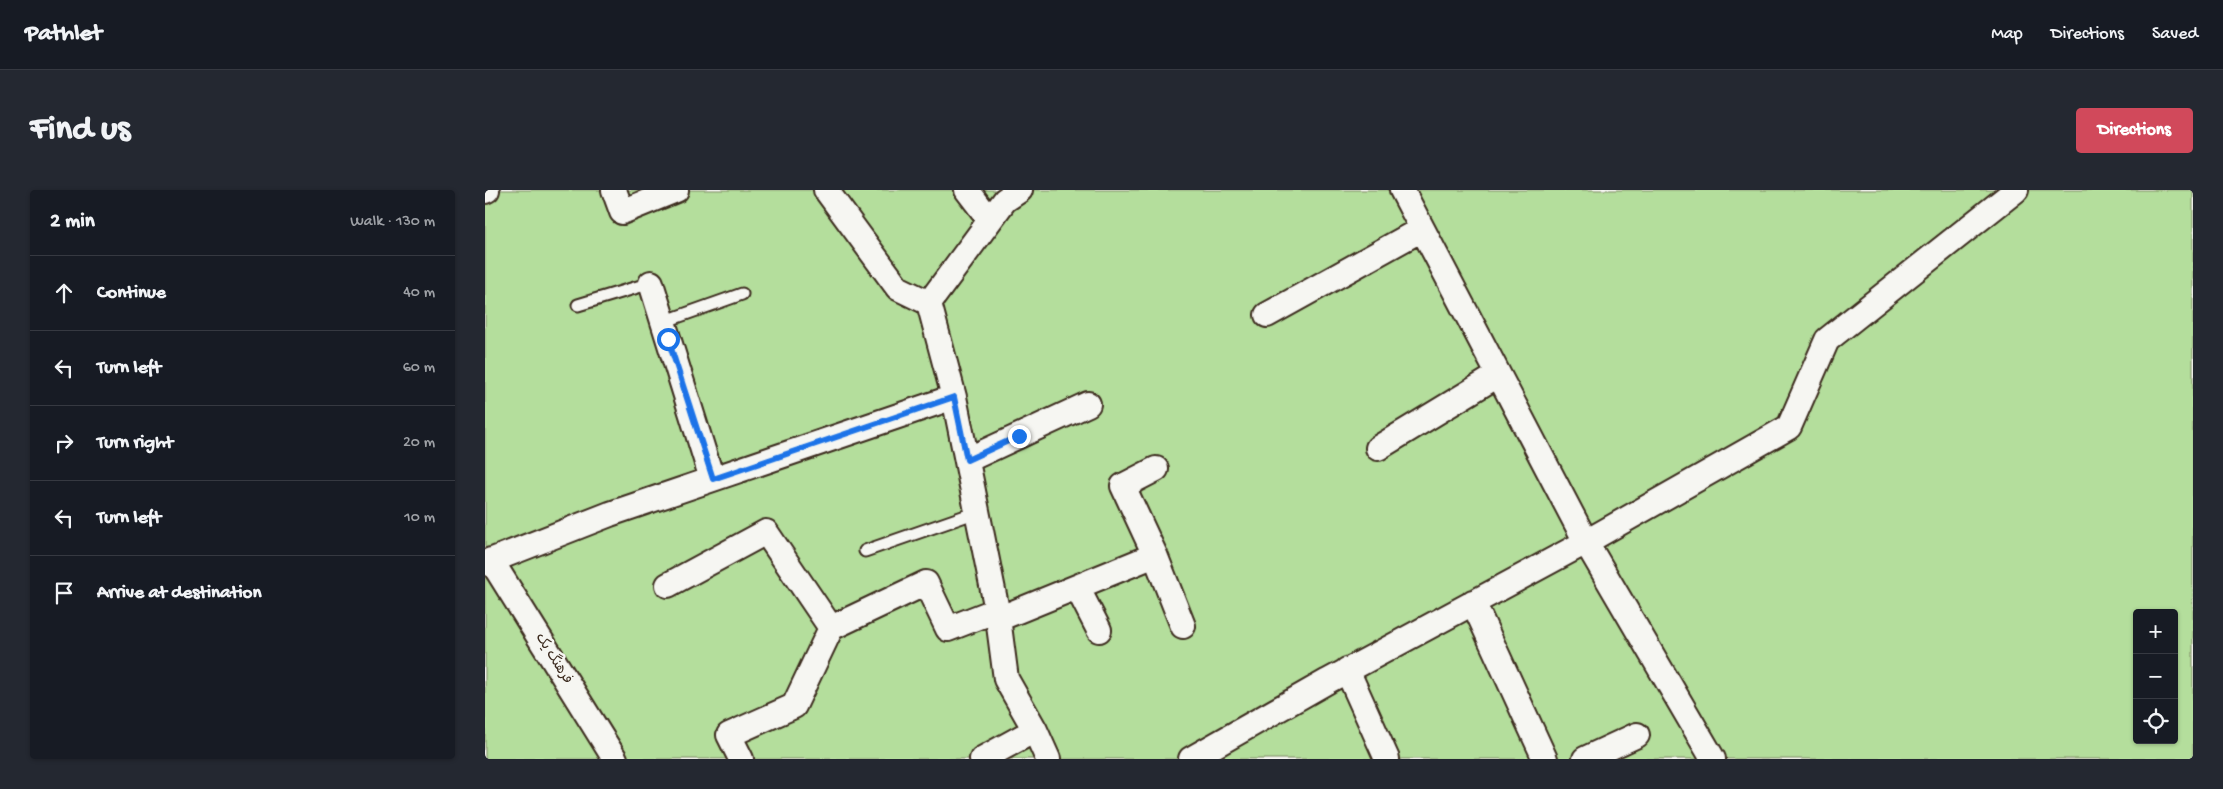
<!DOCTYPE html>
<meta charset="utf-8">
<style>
body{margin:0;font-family:"Gochi Hand","Playpen Sans Arabic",sans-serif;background:#242831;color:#f1f3f6}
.controls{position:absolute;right:15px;bottom:15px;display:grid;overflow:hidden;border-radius:5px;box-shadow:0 1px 4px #0004}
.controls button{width:45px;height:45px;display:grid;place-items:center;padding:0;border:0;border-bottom:1px solid #363941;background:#171b24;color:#f1f3f6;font:25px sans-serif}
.stop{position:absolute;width:15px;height:15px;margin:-11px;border:4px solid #1a73e8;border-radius:50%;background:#fff}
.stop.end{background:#1a73e8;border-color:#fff;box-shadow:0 1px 5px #0008}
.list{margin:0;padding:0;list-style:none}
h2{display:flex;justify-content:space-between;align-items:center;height:65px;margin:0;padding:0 20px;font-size:21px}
h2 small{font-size:16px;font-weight:400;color:#9ea1a6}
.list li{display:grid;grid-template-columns:32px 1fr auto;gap:15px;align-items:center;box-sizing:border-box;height:75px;padding:0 20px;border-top:1px solid #363941}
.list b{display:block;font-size:19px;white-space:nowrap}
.list em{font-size:16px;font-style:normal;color:#9ea1a6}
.icon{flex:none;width:28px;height:28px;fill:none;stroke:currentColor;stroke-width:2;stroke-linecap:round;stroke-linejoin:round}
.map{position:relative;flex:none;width:1708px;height:569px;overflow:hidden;border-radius:5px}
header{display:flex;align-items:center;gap:30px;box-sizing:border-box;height:70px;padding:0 25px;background:#171b24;border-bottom:1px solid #363941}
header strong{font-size:24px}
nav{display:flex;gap:28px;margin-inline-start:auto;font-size:18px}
.intro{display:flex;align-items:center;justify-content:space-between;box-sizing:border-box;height:120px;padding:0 30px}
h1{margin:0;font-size:35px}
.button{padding:12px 22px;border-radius:5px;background:#d1495b;color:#fff;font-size:18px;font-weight:700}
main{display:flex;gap:30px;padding:0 30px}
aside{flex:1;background:#171b24;border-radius:5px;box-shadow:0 1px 4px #0004}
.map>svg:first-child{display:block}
.green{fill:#b4de9c;stroke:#78845d;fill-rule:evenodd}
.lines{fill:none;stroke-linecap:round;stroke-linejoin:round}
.service-casing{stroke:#3b2a1e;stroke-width:15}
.minor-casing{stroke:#3b2a1e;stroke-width:28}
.service{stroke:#f6f6f2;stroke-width:11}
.minor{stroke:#f6f6f2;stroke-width:24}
.route{stroke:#1a73e8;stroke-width:6}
.labels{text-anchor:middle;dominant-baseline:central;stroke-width:5;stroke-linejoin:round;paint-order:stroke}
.street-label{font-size:14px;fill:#3b2a1e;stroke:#f6f6f2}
</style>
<header>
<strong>Pathlet</strong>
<nav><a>Map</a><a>Directions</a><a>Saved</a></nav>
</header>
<div class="intro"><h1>Find us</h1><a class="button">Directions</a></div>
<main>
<aside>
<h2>2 min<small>Walk · 130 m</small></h2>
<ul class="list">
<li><svg class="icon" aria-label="ahead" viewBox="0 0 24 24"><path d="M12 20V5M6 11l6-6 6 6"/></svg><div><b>Continue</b></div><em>40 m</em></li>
<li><svg class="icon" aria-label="left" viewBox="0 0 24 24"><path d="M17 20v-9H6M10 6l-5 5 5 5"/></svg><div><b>Turn left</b></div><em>60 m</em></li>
<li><svg class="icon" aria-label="right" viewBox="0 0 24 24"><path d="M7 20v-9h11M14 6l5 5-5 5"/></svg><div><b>Turn right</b></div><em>20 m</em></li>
<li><svg class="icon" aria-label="left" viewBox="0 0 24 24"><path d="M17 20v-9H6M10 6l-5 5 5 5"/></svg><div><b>Turn left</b></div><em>10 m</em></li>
<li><svg class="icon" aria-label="arrive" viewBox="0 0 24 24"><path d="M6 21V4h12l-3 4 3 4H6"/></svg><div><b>Arrive at destination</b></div></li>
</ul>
</aside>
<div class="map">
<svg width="1708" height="569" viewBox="0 0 1708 569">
<rect width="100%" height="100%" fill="#f6f6f2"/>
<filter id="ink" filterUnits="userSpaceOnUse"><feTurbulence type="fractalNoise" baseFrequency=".02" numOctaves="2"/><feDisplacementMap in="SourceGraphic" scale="10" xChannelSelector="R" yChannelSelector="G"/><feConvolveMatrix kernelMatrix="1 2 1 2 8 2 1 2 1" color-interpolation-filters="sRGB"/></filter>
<g filter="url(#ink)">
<!-- green -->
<path class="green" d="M0,0H1708V569H0ZM1652,423H1689V550H1652Z"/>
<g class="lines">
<!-- service casing -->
<g class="service-casing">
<path id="service" d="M93,115L166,93
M178,132L257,104
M380,361L492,322"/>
</g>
<!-- minor casing -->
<g class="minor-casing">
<path id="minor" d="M129,0L137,22L191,0
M341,0L413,98L444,113
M482,0L505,30
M535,0L520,10L444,113L469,207L512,420L521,489L550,540L563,569
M917,0L1101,352L1228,569
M0,1L2,0
M166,93L227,289
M782,125L937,39
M893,258L1013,185
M482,270L603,214
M671,279L638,296L670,365L698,436
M6,370L130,569
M0,373L125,324L469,207
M183,395L281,342L346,438
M592,397L614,440
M988,412L1060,569
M513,429L670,365
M862,480L902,569
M256,569L244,545L309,516L346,438L441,393L463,439L512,420
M497,569L550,540
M706,569L843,491L1101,352L1304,237L1342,150L1531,0
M1100,569L1152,545"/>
</g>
<!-- service -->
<use href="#service" class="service"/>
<!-- minor -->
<use href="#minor" class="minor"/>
</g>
</g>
<g class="lines" filter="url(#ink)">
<!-- route -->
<path class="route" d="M183,149L228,289L469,207L482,270L534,246"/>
</g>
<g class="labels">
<!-- street labels -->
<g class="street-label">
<text transform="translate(68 469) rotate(58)">فرهنگ یک</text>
</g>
</g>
</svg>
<div class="controls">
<button>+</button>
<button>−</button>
<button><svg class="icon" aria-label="locate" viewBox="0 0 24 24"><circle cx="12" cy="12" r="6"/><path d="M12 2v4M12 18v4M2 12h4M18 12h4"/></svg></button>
</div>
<div class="stop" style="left:183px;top:149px"></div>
<div class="stop end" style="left:534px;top:246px"></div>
</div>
</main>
